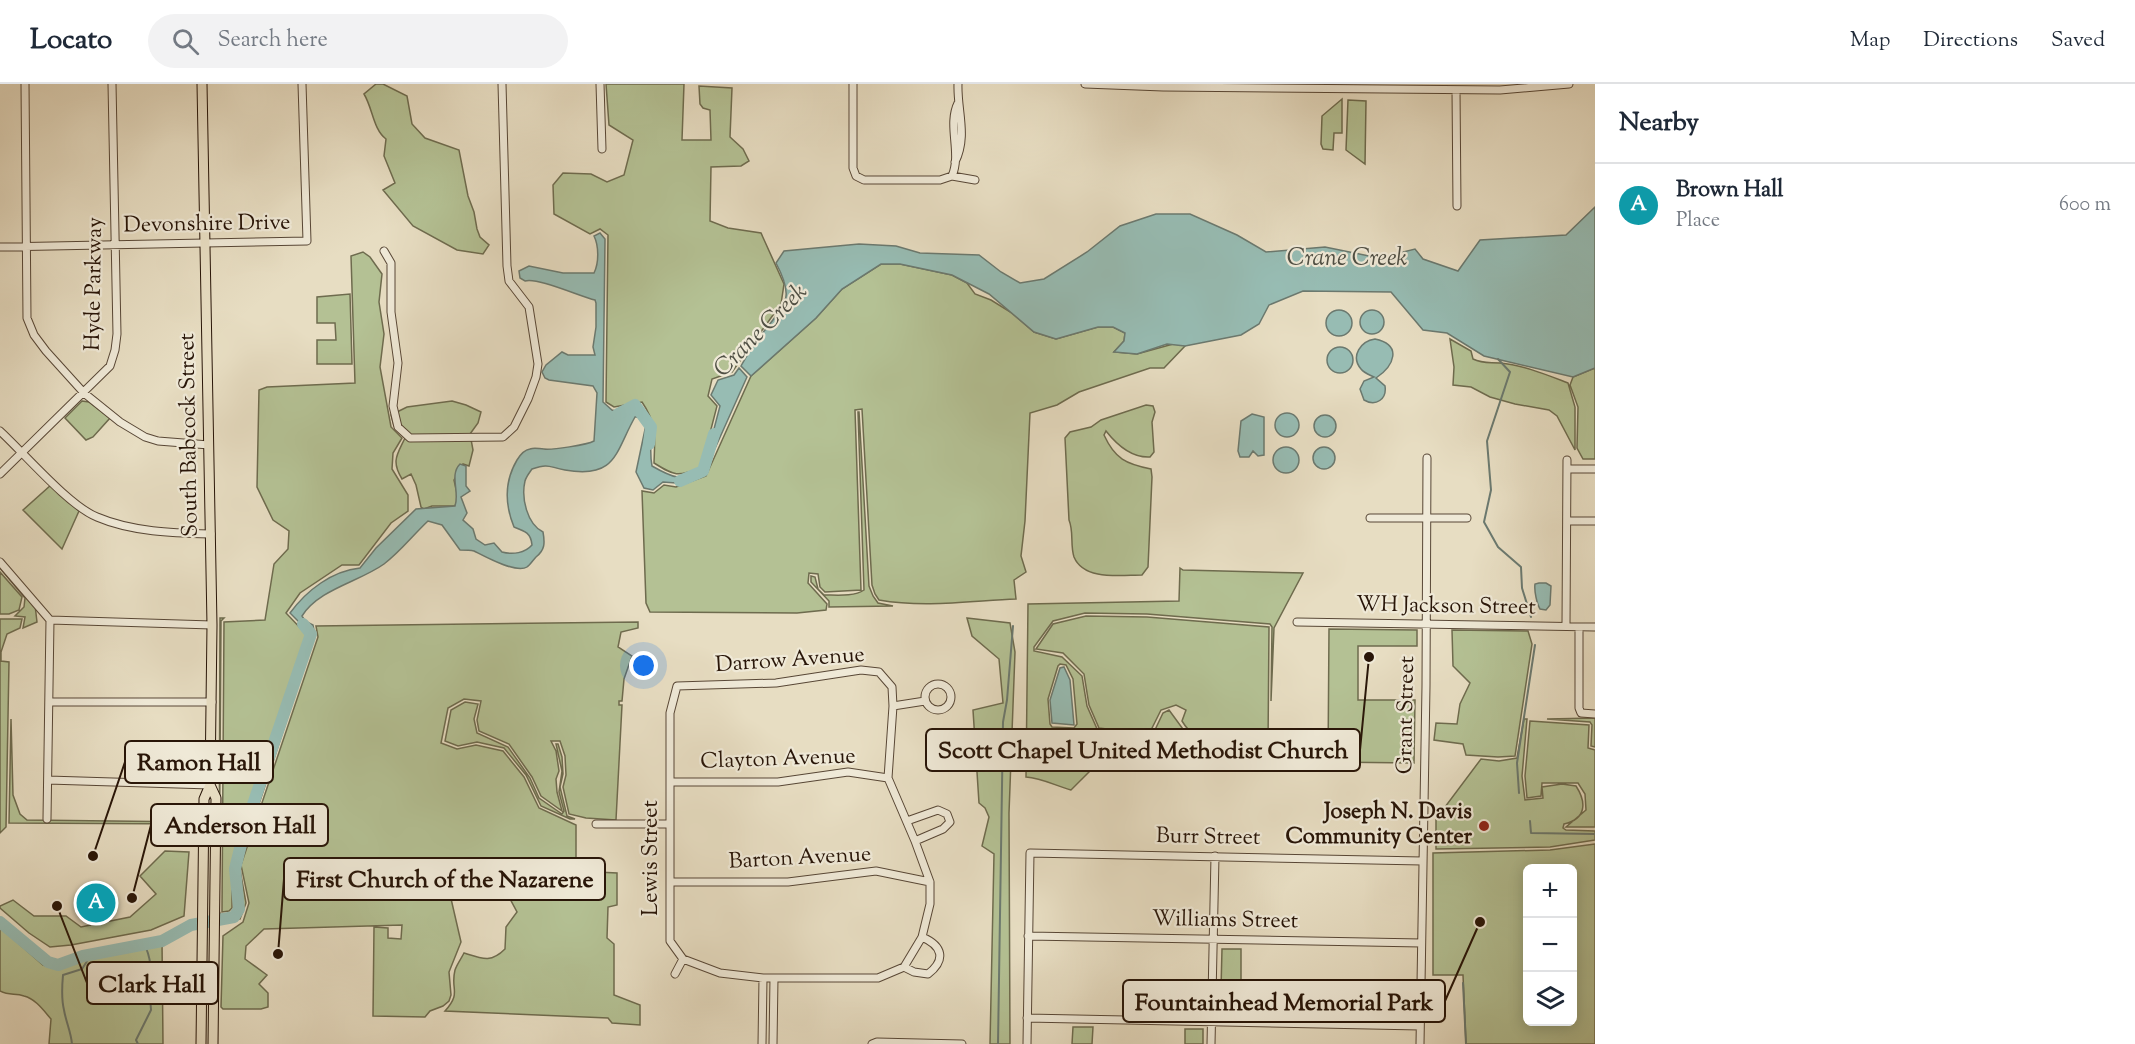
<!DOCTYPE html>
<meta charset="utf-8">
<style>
body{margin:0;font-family:"Sorts Mill Goudy",serif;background:#f2f2f3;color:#1f2937}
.controls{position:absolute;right:18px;bottom:18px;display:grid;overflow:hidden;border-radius:9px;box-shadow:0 3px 15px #0003}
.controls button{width:54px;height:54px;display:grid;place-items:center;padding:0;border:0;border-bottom:2px solid #e0e1e3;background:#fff;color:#1f2937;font:30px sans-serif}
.you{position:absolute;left:644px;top:582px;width:21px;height:21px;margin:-15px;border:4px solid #fff;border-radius:50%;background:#1a73e8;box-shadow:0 0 0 9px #1a73e833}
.badge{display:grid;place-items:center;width:39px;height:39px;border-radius:50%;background:#0b8043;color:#fff;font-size:20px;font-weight:700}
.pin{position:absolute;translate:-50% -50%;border:3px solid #fff;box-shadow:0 2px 6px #0006}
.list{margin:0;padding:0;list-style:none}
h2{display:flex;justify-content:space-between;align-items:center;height:78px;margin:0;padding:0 24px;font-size:26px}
h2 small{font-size:20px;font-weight:400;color:#747a83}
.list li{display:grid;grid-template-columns:39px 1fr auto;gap:18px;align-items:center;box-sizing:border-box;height:84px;padding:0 24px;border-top:2px solid #e0e1e3}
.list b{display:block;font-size:22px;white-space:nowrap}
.list p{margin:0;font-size:20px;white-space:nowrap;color:#747a83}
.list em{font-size:20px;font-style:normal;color:#747a83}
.icon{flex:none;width:33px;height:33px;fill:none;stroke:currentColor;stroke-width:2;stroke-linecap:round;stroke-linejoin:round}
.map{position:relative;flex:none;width:1595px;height:960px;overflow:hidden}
header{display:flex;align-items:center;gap:36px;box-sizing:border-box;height:84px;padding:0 30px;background:#fff;border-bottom:2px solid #e0e1e3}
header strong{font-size:28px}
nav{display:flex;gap:33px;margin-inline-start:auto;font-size:21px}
.search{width:420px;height:54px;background:#f2f2f3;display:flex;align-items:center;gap:15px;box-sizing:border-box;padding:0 21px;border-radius:33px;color:#747a83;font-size:22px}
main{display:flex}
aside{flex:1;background:#fff}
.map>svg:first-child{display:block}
.green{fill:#b4c194;stroke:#6e6b4e;stroke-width:1.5;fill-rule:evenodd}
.water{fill:#97bcb3;stroke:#6b796f;stroke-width:1.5}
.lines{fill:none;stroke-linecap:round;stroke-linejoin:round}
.stream{stroke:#6b796f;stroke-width:2}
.river{stroke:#97bcb3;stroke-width:12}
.minor-casing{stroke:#584736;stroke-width:9}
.major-casing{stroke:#281508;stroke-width:11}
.minor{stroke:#efe9d7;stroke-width:7}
.major{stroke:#e7ddc2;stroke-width:9}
.poi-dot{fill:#8f2418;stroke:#efe9d7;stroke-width:2}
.labels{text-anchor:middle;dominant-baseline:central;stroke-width:4.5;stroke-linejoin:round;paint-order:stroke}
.street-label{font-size:22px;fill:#281508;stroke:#efe9d7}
.poi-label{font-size:22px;font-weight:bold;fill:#281508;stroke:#efe9d7;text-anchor:end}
.water-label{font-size:24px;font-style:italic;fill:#4f4f44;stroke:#efe9d7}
.leader{fill:none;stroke:#281508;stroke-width:2}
.callout-dot{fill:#281508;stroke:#efe9d7;stroke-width:2}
.callout{fill:#efe9d7;stroke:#281508;stroke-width:2}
.callout-label{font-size:24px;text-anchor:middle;font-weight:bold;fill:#281508}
</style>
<header>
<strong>Locato</strong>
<div class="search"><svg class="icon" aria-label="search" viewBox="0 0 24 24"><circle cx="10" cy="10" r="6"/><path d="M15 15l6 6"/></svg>Search here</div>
<nav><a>Map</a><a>Directions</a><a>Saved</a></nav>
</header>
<main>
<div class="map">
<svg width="1595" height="960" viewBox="0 0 1595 960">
<rect width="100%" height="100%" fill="#e7ddc2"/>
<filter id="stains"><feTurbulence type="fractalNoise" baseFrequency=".00333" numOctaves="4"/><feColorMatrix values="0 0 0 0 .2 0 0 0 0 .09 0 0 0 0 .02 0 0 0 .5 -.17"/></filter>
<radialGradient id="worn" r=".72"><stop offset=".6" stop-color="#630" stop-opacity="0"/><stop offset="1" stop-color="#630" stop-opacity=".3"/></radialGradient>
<!-- green -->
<path class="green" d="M376,0H383L407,12L412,40L425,54L459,66L468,112L474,128L477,145L480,153L489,161L483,170L457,166L413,142L383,106L395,99L384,72L386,55C373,45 373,25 364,10Z
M606,0H684L682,56H711L710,26L703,24L700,20L699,2L732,4L730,53L743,65L749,77L741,82L711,83L710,137L728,144L761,149L784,200L781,220L732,288L712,295L708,312L717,322L701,384C677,393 675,392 654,379C655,353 657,340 642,318L614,323L606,318L608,151L600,145L590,150L554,130L553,101L563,89L591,90L607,98L624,91L633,56L609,41Z
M1342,15V49H1334L1333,66L1323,65L1321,60L1322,32Z
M1348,16L1366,17L1365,80L1346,66Z
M363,168L370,173L382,190L379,218L384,250L380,283L391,343L402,354L393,369L392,385L408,411V427L391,439L359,481H342L300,509L286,529L306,550V554L243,737L232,783V824L229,827L222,828L224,538L265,536L274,480L288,465L289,447L273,436L257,403L259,306L267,303L355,299L351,172Z
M881,180H900L952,191L967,199L975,210L991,216L1012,229L1034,248L1056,255L1098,243H1113L1125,249L1124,257L1114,268L1137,270L1184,257L1185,262L1164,284H1150L1079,308L1057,321L1030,329L1025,437L1021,472L1026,488L1014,496L1016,515C971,517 924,524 879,516L875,510L872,501L862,325L855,326L861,506L825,508L820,503L818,490L809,489L808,499L827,520L826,526L797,529L650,528L646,519L642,407L654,409L664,401L676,403L706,392L751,292L816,234L842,205Z
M350,210L352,280H317V256H336L335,239H317V213Z
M1450,255L1471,267L1473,275C1483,280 1490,278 1500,279C1523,281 1547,291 1568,299L1575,323V366L1557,332L1549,326L1515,320L1490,313L1471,303L1453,301L1454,283Z
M1595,284V375H1583L1577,364L1578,323L1570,301L1573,293Z
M82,317L89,318L110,334L93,353L86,356L65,334Z
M452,317L466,321L481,328L478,339L470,350L473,366L469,382L463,380L454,396L458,414L455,422H432L424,425L421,423L416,401L411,390L402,395C391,377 397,371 405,354L394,342L391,331L407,323Z
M1146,321L1153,322L1155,328L1152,338L1154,368L1150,373C1132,374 1117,361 1106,347L1104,351C1115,375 1126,380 1151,385L1152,393L1148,483L1142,491C1121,491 1084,497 1074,473C1070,461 1074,448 1069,436L1065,354L1070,348L1091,343L1101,336Z
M858,328H859L869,502L873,512L878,519L893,522L829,523V517L811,498V492L815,493L818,505L824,511C836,511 854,513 864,506Z
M51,401L79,427L62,465L23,426Z
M0,475L35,521L37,538L23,544L25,533L15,532L24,523L25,514L0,484Z
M1180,484L1183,486L1303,489L1274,544L1271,617L1272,543L1270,540L1147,530L1085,529L1053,537L1034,563V567L1062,573L1082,592L1087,622L1098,647L1130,651L1153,650L1163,629L1169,626L1188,652L1202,661L1221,665L1113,664L1071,706C1056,702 1042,694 1026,693L1028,520L1179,517ZM1060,580L1066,581L1073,595L1077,640L1074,644L1052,643L1050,640L1048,615L1058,582Z
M0,488L22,513L19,526L9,530H0Z
M1086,532L1147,533L1269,543L1268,661C1235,663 1202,670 1182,637L1186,626L1176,621L1161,626L1151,646L1130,648L1099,644L1089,621L1084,590L1063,569L1036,565L1053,540Z
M220,534H224L221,537L219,827L221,831L230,830L235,825V784L246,738L309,554H314L239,780L246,819L240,835H219Z
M967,534L1010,539L1015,568L1009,729L1010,960H990L994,770L982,762L989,733L985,724L979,719L973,626L1003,619L999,575L972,552Z
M0,535H22L20,544L7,550L1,568V577L9,578L6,743L0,749Z
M638,538V544L621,548L618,563L632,572L624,595L622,617H619V621H622L616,736L586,734L569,730L563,703L566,691L565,672L560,657H551L556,667L559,687L556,695L557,708L562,727L541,712L532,693L509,660L479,647L477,636L481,617L464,615L448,624L441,659L457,665L476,661L503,667L524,693L539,724L576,741V787L617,789V821L608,823L607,854L614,860V911L640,921V941L612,939L608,934L445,927C462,908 450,906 455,886C457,880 461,875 464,869C483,875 491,879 505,865L506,843L517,828L502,800L480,797L449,806L461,858L449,888L451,911L449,917L443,922L430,927L425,933L373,932L374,843L388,844V854L401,855L402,841L264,845L246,862L245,875L267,891L259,900L268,909V923L261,925H223L221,923L223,852L243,838L249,819L241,781L318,553L316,542Z
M1329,545L1417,546V562H1358V616H1415L1414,679L1328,678Z
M1452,546L1528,547L1532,560L1515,672L1498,673L1466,671L1463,660L1434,656L1436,639L1457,640L1460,620L1470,599L1453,582Z
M465,618L478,620L474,635L477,649L508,663L530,694L539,714L562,730L564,727L559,708L562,687L556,660H558L562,673L563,690L560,703L567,732L575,735H570L541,722L526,691L504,664L477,658L458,662L445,657L451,626Z
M1595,634V663L1591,662L1592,641L1590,638L1547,635Z
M11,635L13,711L20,730L27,736L196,738V740L9,739Z
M1524,635H1527L1522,692L1525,716L1543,714L1542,703L1562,700L1576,702C1587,719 1586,735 1564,740L1563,744L1566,746L1595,747V756L1550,763L1436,765V735L1481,675L1499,677L1517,674Z
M1530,637L1589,641L1588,664L1595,666V743H1566L1586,726L1585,710L1578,699H1542L1541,712L1527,714L1525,692Z
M1595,760V960H1466L1463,891H1433V769L1550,766ZM1528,784H1572V938H1528Z
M165,767L189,768L184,832L151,846L71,861L50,863L29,849L0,824V822L13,816L34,832H66L81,843L130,833L156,810L140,792Z
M0,843L43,881L57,885L58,881L83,872L162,857L163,960H49L51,935C44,927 36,915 24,912C15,909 9,912 0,907Z
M1222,865H1241V905H1221Z
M1073,943H1093L1092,960H1072Z
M1185,945H1203V960H1185Z"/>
<!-- water -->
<path class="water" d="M1595,123V284L1573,293L1484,272L1447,249L1423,246L1391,208L1303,207L1269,221L1259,240L1241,251L1185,262L1167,260L1137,270L1114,268L1124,257L1125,249L1113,243H1098L1056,255L1034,248L989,210L952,191L900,180H881L842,205L816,234L751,292L741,282C748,269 756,257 765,246C787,218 794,213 776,179L784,167L859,160L896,162L920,169L979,171L1001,188L1020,199L1044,195L1087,168L1120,142L1156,130H1190L1237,151L1266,168L1325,163L1379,174L1415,165L1423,175L1458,187L1480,156L1566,151Z
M600,149L605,155L603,318L612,326L619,328L626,323L640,321C659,349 647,355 652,382C673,394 679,397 703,387L720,322L711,311L718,296L734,291L739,284L747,293L704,389L676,399L663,398L653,406L644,404L636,388L647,336L644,333H635C615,368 617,395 565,386C548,383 550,379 532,385C530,388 526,393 525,397C521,414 527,440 543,448C545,459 545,466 536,473C533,476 530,481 527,483C516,490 484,472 474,467C470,466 465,466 460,466L442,441L428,437C413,451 400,468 384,480C359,498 319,505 302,532L305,537L313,541L315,553L309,554L308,547L290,529C307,506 332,487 360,484L376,464L416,425L455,422C460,408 449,391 460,380L466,382V402L470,407L461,413L467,429L463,436L473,445L476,455L485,461L494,459L502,468C513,471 525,469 532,461C531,449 525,447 514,443C505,421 504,398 517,376C520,371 524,366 530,365C535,363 539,365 544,365C552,366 587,361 594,357L597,309L593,302L549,296L545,294L542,288L546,281L562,268L568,271H595L593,263L596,243V219L595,216C579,212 537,193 525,197L520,194L519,187L529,182L563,189H594C599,179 599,162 594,152Z
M1326 239a13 13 0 1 1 26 0a13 13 0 1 1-26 0Z
M1360 238a12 12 0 1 1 24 0a12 12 0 1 1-24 0Z
M1375,255C1403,261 1394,282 1376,294L1385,302C1387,315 1376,323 1364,316L1360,305L1364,297L1374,293C1370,291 1364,289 1361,285C1350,272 1361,257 1375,255Z
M1327 276a13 13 0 1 1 26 0a13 13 0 1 1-26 0Z
M1275 341a12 12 0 1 1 24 0a12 12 0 1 1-24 0Z
M1252,330L1264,333V371L1258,372L1253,367L1249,373H1240L1238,367L1241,337Z
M1314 342a11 11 0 1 1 22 0a11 11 0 1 1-22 0Z
M1313 374a11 11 0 1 1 22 0a11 11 0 1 1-22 0Z
M1273 376a13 13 0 1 1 26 0a13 13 0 1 1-26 0Z
M1539,499H1546L1551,502L1550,521L1546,526L1540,525C1537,520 1534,507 1535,500Z
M1064,583L1070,596L1074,641L1052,639L1050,616L1060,584Z"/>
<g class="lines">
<!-- stream -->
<path class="stream" d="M1498,275L1510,288L1487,357L1491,406L1484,438L1498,463L1521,483L1522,504L1531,533
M1519,709L1517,679L1535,561
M1530,737L1531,749L1595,750
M1463,899L1466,960
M72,960C71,948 66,938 64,926C61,914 62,902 63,891L82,885L91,871
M138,960L136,956L151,926L150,912L155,900C149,887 152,871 144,861
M998,960L1003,638L1007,616L1013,542"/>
<!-- river -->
<path class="river" d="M618,330L635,321L651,343L649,360
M680,397L703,387L714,350
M0,838L48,878L58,881L83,872L162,857L191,841L234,833L239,825L235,785L245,744L311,550L303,540"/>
<!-- minor casing -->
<g class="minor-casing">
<path id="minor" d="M25,0L27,234L34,251L46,267L84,309L120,338L145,353L158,357L209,361
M600,0L602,65
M853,0V84L856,92L864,96H940L952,92L975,96
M1085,0L1163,3L1500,6L1569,0
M1456,6L1457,122
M955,78C968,52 957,27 958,0
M952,92C962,69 947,41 958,19
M0,163L307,157L302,0
M384,167L391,179V228L398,279L393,322L398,343L410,354L503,353L514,343L528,315L536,293L538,280L529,223L509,197L507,182L502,0
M0,347C24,369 69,422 97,433C132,448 174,449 211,450
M1567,385H1595
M0,390L110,282L115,266L117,250L112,0
M1370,434H1467
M1567,437H1595
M0,478L50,536L47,735
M50,536L212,541
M1297,538L1595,543
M1566,542L1567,376
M1579,543V624L1581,629L1595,630
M861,586L879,588L892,603L893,622L888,694L915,757L930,798V820L922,853L904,883L878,894H763L720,889L683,875L670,857V629L677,602L776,599Z
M925 613a13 13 0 1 1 26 0a13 13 0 1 1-26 0Z
M50,618H212
M893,622L925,617
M48,696L210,701
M671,698H778L848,688L888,694
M907,737L938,726L947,730L950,738L943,745L915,757
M596,740H670
M671,798H788L876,787L930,798
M1028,852L1421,859
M904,883L914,888L928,890C946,876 943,862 922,853
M675,890L683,875
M1027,934L1420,942
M762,960L763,894
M773,960L774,894
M872,960L877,958L962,960
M1027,960L1030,769L1422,777
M1211,960L1215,772
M1420,960L1426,602L1427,374"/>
</g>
<!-- major casing -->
<g class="major-casing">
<path id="major" d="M210,701L216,714L213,960
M201,960L204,715L210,701L212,541L202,0"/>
</g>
<!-- minor -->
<use href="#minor" class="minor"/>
<!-- major -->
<use href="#major" class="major"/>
</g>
<!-- markers -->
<circle class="poi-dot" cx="1484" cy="742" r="6"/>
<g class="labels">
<!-- street labels -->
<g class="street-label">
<text transform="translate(207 141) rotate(-1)">Devonshire Drive</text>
<text transform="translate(95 200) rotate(-89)">Hyde Parkway</text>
<text transform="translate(190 351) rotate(-91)">South Babcock Street</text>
<text transform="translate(1446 523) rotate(1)">WH Jackson Street</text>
<text transform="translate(790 577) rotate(-4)">Darrow Avenue</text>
<text transform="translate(1407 631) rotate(-89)">Grant Street</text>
<text transform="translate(778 676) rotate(-2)">Clayton Avenue</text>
<text transform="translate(1208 754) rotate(1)">Burr Street</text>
<text transform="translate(652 774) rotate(-90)">Lewis Street</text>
<text transform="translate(800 775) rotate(-3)">Barton Avenue</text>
<text transform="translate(1225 837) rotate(1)">Williams Street</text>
</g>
<!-- poi labels -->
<g class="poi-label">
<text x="1472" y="729">Joseph N. Davis<tspan x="1472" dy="25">Community Center</tspan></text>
</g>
<!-- water labels -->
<g class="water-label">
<text x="1347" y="175">Crane Creek</text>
<text transform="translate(761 247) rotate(-45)">Crane Creek</text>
</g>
</g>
<!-- callouts -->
<path class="leader" d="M1369 573L1360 666M93 772L125 678M132 814L151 741M278 870L284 795M57 822L87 899M1480 838L1445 917"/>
<g class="callout-dot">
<circle cx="1369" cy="573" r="6"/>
<circle cx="93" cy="772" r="6"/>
<circle cx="132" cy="814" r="6"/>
<circle cx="278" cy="870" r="6"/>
<circle cx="57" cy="822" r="6"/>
<circle cx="1480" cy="838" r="6"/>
</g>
<g class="callout">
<rect x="926" y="645" width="434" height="42" rx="6"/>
<rect x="125" y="657" width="148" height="42" rx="6"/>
<rect x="151" y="720" width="177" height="42" rx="6"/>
<rect x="284" y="774" width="321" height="42" rx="6"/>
<rect x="87" y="878" width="131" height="42" rx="6"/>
<rect x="1123" y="896" width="322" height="42" rx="6"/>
</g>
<g class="callout-label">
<text x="1143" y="674">Scott Chapel United Methodist Church</text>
<text x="199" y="686">Ramon Hall</text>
<text x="240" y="749">Anderson Hall</text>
<text x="445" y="803">First Church of the Nazarene</text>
<text x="152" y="908">Clark Hall</text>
<text x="1284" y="926">Fountainhead Memorial Park</text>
</g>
<rect width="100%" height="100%" filter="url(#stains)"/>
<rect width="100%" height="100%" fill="url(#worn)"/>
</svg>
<div class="controls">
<button>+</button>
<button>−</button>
<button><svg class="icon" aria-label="layers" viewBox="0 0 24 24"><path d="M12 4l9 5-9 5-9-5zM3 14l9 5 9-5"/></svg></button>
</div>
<div class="you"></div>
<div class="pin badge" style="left:96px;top:819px;background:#0f9aa8">A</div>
</div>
<aside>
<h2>Nearby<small></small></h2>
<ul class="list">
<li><span class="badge" style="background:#0f9aa8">A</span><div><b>Brown Hall</b><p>Place</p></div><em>600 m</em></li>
</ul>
</aside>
</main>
